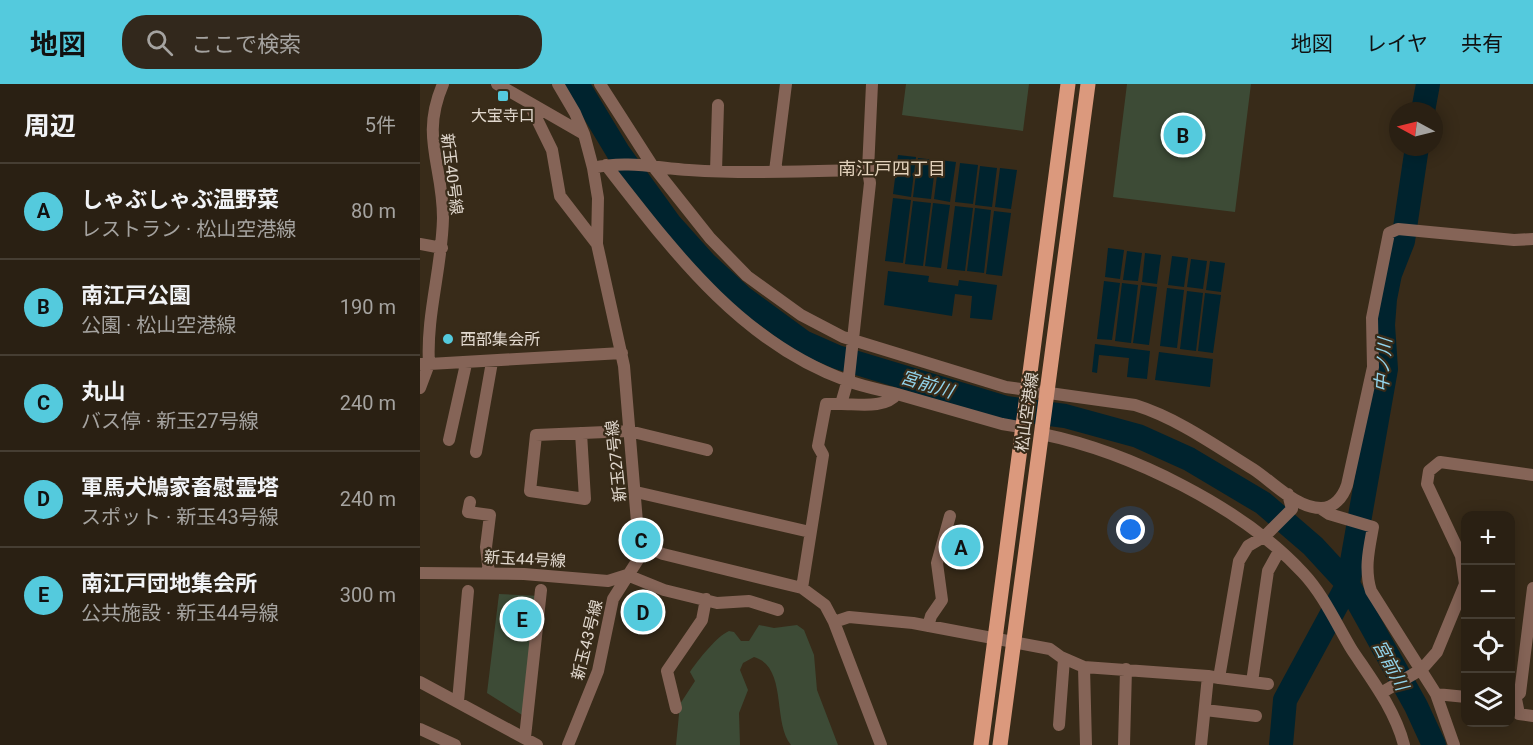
<!DOCTYPE html>
<html lang="ja">
<meta charset="utf-8">
<style>
body{margin:0;font-family:Roboto,"Noto Sans JP",sans-serif;background:#32281c;color:#f1f3f6}
.controls{position:absolute;right:18px;bottom:18px;display:grid;overflow:hidden;border-radius:12px;box-shadow:0 3px 15px #0003}
.controls button{width:54px;height:54px;display:grid;place-items:center;padding:0;border:0;border-bottom:2px solid #463e33;background:#2a2013;color:#f1f3f6;font:30px sans-serif}
.compass{position:absolute;left:969px;top:18px;width:54px;height:54px;border-radius:50%;background:#2a2013;box-shadow:0 3px 15px #0003;rotate:277deg}
.you{position:absolute;left:711px;top:446px;width:21px;height:21px;margin:-15px;border:4px solid #fff;border-radius:50%;background:#1a73e8;box-shadow:0 0 0 9px #1a73e833}
.badge{display:grid;place-items:center;width:39px;height:39px;border-radius:50%;background:#54cadd;color:#111;font-size:20px;font-weight:700}
.pin{position:absolute;translate:-50% -50%;border:3px solid #fff;box-shadow:0 2px 6px #0006}
.list{margin:0;padding:0;list-style:none}
h2{display:flex;justify-content:space-between;align-items:center;height:78px;margin:0;padding:0 24px;font-size:26px}
h2 small{font-size:20px;font-weight:400;color:#a5a3a0}
.list li{display:grid;grid-template-columns:39px 1fr auto;gap:18px;align-items:center;box-sizing:border-box;height:96px;padding:0 24px;border-top:2px solid #463e33}
.list b{display:block;font-size:22px;white-space:nowrap}
.list p{margin:0;font-size:20px;white-space:nowrap;color:#a5a3a0}
.list em{font-size:20px;font-style:normal;color:#a5a3a0}
.icon{flex:none;width:33px;height:33px;fill:none;stroke:currentColor;stroke-width:2;stroke-linecap:round;stroke-linejoin:round}
.map{position:relative;flex:none;width:1113px;height:661px;overflow:hidden}
header{display:flex;align-items:center;gap:36px;box-sizing:border-box;height:84px;padding:0 30px;background:#54cadd;color:#111}
header strong{font-size:28px}
nav{display:flex;gap:33px;margin-inline-start:auto;font-size:21px}
.search{width:420px;height:54px;background:#32281c;display:flex;align-items:center;gap:15px;box-sizing:border-box;padding:0 21px;border-radius:24px;color:#a5a3a0;font-size:22px}
main{display:flex}
aside{flex:1;background:#2a2013}
.map>svg:first-child{display:block}
.green{fill:#3d4b36}
.water{fill:#00232e}
.lines{fill:none;stroke-linecap:round;stroke-linejoin:round}
.river{stroke:#00232e;stroke-width:24}
.street{stroke:#856457;stroke-width:12}
.primary{stroke:#db997d;stroke-width:15}
.poi-dot{fill:#54cadd;stroke:#382b19;stroke-width:2}
.labels{text-anchor:middle;dominant-baseline:central;stroke-width:4.5;stroke-linejoin:round;paint-order:stroke}
.poi-label{font-size:16px;fill:#e1d8ce;stroke:#382b19}
.street-label{font-size:16px;fill:#e1d8ce;stroke:#382b19}
.neighbourhood-label{font-size:18px;fill:#e2d1bb;stroke:#382b19}
.water-label{font-size:18px;font-style:italic;fill:#92d4ec;stroke:#382b19}
</style>
<header>
<strong>地図</strong>
<div class="search"><svg class="icon" aria-label="search" viewBox="0 0 24 24"><circle cx="10" cy="10" r="6"/><path d="M15 15l6 6"/></svg>ここで検索</div>
<nav><a>地図</a><a>レイヤ</a><a>共有</a></nav>
</header>
<main>
<aside>
<h2>周辺<small>5件</small></h2>
<ul class="list">
<li><span class="badge">A</span><div><b>しゃぶしゃぶ温野菜</b><p>レストラン · 松山空港線</p></div><em>80 m</em></li>
<li><span class="badge">B</span><div><b>南江戸公園</b><p>公園 · 松山空港線</p></div><em>190 m</em></li>
<li><span class="badge">C</span><div><b>丸山</b><p>バス停 · 新玉27号線</p></div><em>240 m</em></li>
<li><span class="badge">D</span><div><b>軍馬犬鳩家畜慰霊塔</b><p>スポット · 新玉43号線</p></div><em>240 m</em></li>
<li><span class="badge">E</span><div><b>南江戸団地集会所</b><p>公共施設 · 新玉44号線</p></div><em>300 m</em></li>
</ul>
</aside>
<div class="map">
<svg width="1113" height="661" viewBox="0 0 1113 661">
<rect width="100%" height="100%" fill="#382b19"/>
<!-- green -->
<path class="green" d="M486,0H609L603,47L482,31Z
M707,0H831L815,128L693,113Z
M79,510L120,512L107,634L67,609Z
M339,541L354,544L377,541L384,546L394,571L397,606L418,661H371C352,638 368,583 334,573L323,579L320,586L328,606L319,629L320,661H256L260,620L275,597L270,588C278,576 297,552 309,547L314,548L321,557H329Z"/>
<!-- water -->
<path class="water" d="M478,71L496,73L491,113L473,110Z
M498,74L516,76L511,115L493,113Z
M519,76L536,78L530,118L514,115Z
M540,79L558,81L553,120L535,118Z
M560,82L577,84L572,123L555,121Z
M580,84L597,86L591,125L575,123Z
M473,114L491,116L483,179L465,177Z
M493,117L511,119L503,182L485,180Z
M513,119L530,121L521,184L505,182Z
M535,122L553,124L545,187L527,185Z
M555,124L571,126L564,189L547,187Z
M574,127L591,129L582,192L566,190Z
M688,164L704,166L700,195L685,193Z
M707,167L722,169L718,197L703,196Z
M725,169L741,171L737,200L722,198Z
M752,172L768,174L764,203L748,201Z
M771,175L787,177L783,205L767,203Z
M790,177L805,179L801,208L786,206Z
M468,187L509,192L508,198L538,202L539,196L577,201L572,236L550,234L552,212L535,210L532,232L464,221Z
M684,197L700,199L692,256L677,255Z
M702,199L718,201L711,259L695,257Z
M721,201L737,203L729,261L713,259Z
M747,204L764,206L757,264L740,262Z
M767,207L783,209L776,267L760,265Z
M785,209L801,211L793,269L778,267Z
M675,260L730,267L727,295L707,293L709,274L679,271L677,289L672,288Z
M739,268L793,275L790,303L735,296Z"/>
<g class="lines">
<!-- river -->
<path class="river" d="M157,0L198,68L250,140L285,179L323,214L383,258L417,273L586,324L645,332L718,352L769,375L843,419L893,462L928,500L996,622L1014,661
M1003,27L1008,0
M861,661L865,616L928,500L966,285L963,241L965,215L970,190L983,157L997,63"/>
<!-- street -->
<path class="street" d="M23,0C0,53 23,81 23,134C22,184 6,231 9,280L202,269
M77,0L164,50L173,84L178,114L177,160L204,282L218,450L226,463L243,470L382,504L405,521L414,538L461,661
M138,0L155,29L164,50
M180,0L232,81L290,154L327,192L381,231L423,253L586,303L715,321C757,334 796,362 833,385C853,398 876,424 901,424C914,424 923,413 927,401L953,283L952,234L969,149L978,145L1094,156L1113,155
M109,19L132,66L140,112L177,160
M186,81C253,167 321,259 428,297C444,303 461,306 477,310C512,320 547,330 582,340L605,344
M173,84C206,76 237,84 269,86C328,90 389,87 448,86L450,99L429,292L421,320H406L398,362L403,371L382,504
M448,86L452,0
M296,87L298,21
M355,87L366,0
M0,160L22,164
M0,280H9L0,304
M421,320C438,320 465,325 477,310
M161,349L165,415L110,407L116,351L209,347L287,366
M622,350C710,368 822,423 883,489C903,510 917,541 932,566C952,596 975,626 984,661
M29,356L46,280
M56,368L72,278
M216,408L390,448
M50,418L48,428L70,431L66,463L69,489
M900,424L909,430L953,443C949,465 944,485 951,507L1016,610L1034,661
M0,489L104,490L188,497L207,491L244,506L297,519L329,517L358,526
M414,538L429,533L493,539L630,565L641,573L664,583L788,592
M508,542L511,532L522,516L517,479L530,432
M664,583L666,661
M799,594L848,600
M0,598L117,661
M832,598L848,487L859,467
M961,609L1002,585L1017,568L1045,500L1041,472L1007,400L1009,387L1020,378L1113,391
M1016,610L1046,613
M1096,615L1099,630L1113,632
M38,617L48,507
M1090,617L1100,609L1113,504
M256,624L247,587L282,536L286,515
M785,626L836,632
M639,641L644,575
M0,645L35,661
M105,653L121,506
M148,661L178,587L193,515L226,463
M704,661L706,585
M781,661L788,592L799,594L819,477L828,462L845,452L872,425L868,410"/>
<!-- primary -->
<path class="primary" d="M561,661L648,0
M580,661L668,0"/>
</g>
<!-- markers -->
<g class="poi-dot">
<rect x="77" y="6" width="12" height="12" rx="3"/>
<circle cx="28" cy="255" r="6"/>
</g>
<g class="labels">
<!-- poi labels -->
<g class="poi-label">
<text x="83" y="31">大宝寺口</text>
<text x="40" y="255" text-anchor="start">西部集会所</text>
</g>
<!-- street labels -->
<g class="street-label">
<text transform="translate(32 90) rotate(83)">新玉40号線</text>
<text transform="translate(607 328) rotate(-82)">松山空港線</text>
<text transform="translate(196 377) rotate(-96)">新玉27号線</text>
<text transform="translate(105 475) rotate(3)">新玉44号線</text>
<text transform="translate(167 556) rotate(-76)">新玉43号線</text>
</g>
<!-- neighbourhood labels -->
<g class="neighbourhood-label">
<text x="472" y="84">南江戸四丁目</text>
</g>
<!-- water labels -->
<g class="water-label">
<text transform="translate(963 281) rotate(-86)">中ノ川</text>
<text transform="translate(507 300) rotate(17)">宮前川</text>
<text transform="translate(971 581) rotate(62)">宮前川</text>
</g>
</g>
</svg>
<div class="controls">
<button>+</button>
<button>−</button>
<button><svg class="icon" aria-label="locate" viewBox="0 0 24 24"><circle cx="12" cy="12" r="6"/><path d="M12 2v4M12 18v4M2 12h4M18 12h4"/></svg></button>
<button><svg class="icon" aria-label="layers" viewBox="0 0 24 24"><path d="M12 4l9 5-9 5-9-5zM3 14l9 5 9-5"/></svg></button>
</div>
<svg class="compass" viewBox="-18 -18 36 36"><path d="M0-13l5 13h-10z" fill="#e53935"/><path d="M0 13l5-13h-10z" fill="#a5a3a0"/></svg>
<div class="you"></div>
<div class="pin badge" style="left:541px;top:463px">A</div>
<div class="pin badge" style="left:763px;top:51px">B</div>
<div class="pin badge" style="left:221px;top:456px">C</div>
<div class="pin badge" style="left:223px;top:528px">D</div>
<div class="pin badge" style="left:102px;top:535px">E</div>
</div>
</main>
